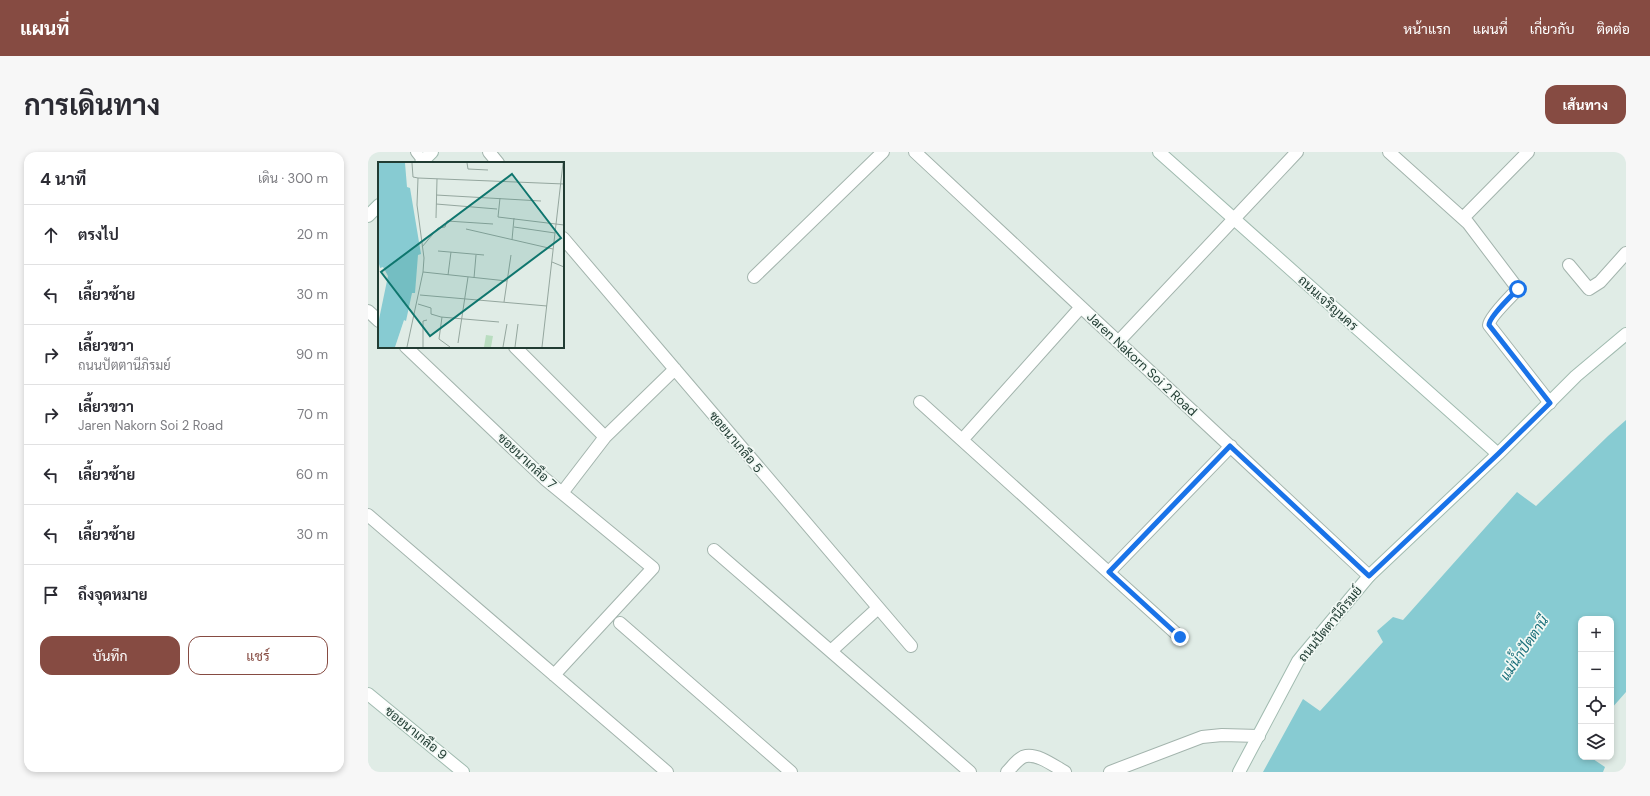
<!DOCTYPE html>
<html lang="th">
<meta charset="utf-8">
<style>
body{margin:0;font-family:"DM Sans",Sarabun,sans-serif;background:#f7f7f7;color:#2b2b33}
.controls{position:absolute;right:12px;bottom:12px;display:grid;overflow:hidden;border-radius:8px;box-shadow:0 2px 6px #0003}
.controls button{width:36px;height:36px;display:grid;place-items:center;padding:0;border:0;border-bottom:1px solid #e1e1e2;background:#fff;color:#2b2b33;font:20px sans-serif}
.stop{position:absolute;width:12px;height:12px;margin:-9px;border:3px solid #1a73e8;border-radius:50%;background:#fff}
.stop.end{background:#1a73e8;border-color:#fff;box-shadow:0 1px 4px #0008}
.list{margin:0;padding:0;list-style:none}
h2{display:flex;justify-content:space-between;align-items:center;height:52px;margin:0;padding:0 16px;font-size:17px}
h2 small{font-size:13px;font-weight:400;color:#7c7c81}
.list li{display:grid;grid-template-columns:26px 1fr auto;gap:12px;align-items:center;box-sizing:border-box;height:60px;padding:0 16px;border-top:1px solid #e1e1e2}
.list b{display:block;font-size:15px;white-space:nowrap}
.list p{margin:0;font-size:13px;white-space:nowrap;color:#7c7c81}
.list em{font-size:13px;font-style:normal;color:#7c7c81}
.actions{display:flex;gap:8px;padding:12px 16px}
.actions a{flex:1;padding:9px 0;border:1px solid #864b42;border-radius:12px;text-align:center;font-size:14px;color:#864b42}
.actions .main{background:#864b42;color:#fff}
.icon{flex:none;width:22px;height:22px;fill:none;stroke:currentColor;stroke-width:2;stroke-linecap:round;stroke-linejoin:round}
.map{position:relative;flex:none;width:1258px;height:620px;overflow:hidden;border-radius:12px}
header{display:flex;align-items:center;gap:24px;box-sizing:border-box;height:56px;padding:0 20px;background:#864b42;color:#fff}
header strong{font-size:19px}
nav{display:flex;gap:22px;margin-inline-start:auto;font-size:14px}
.intro{display:flex;align-items:center;justify-content:space-between;box-sizing:border-box;height:96px;padding:0 24px}
h1{margin:0;font-size:28px}
.button{padding:10px 18px;border-radius:12px;background:#864b42;color:#fff;font-size:14px;font-weight:700}
main{display:flex;gap:24px;padding:0 24px}
aside{flex:1;background:#fff;border-radius:12px;box-shadow:0 2px 6px #0003}
.map>svg:first-child{display:block}
.water{fill:#87cbd2}
.lines{fill:none;stroke-linecap:round;stroke-linejoin:round}
.lane-casing{stroke:#a3b4ad;stroke-width:12}
.street-casing{stroke:#a3b4ad;stroke-width:14}
.secondary-casing{stroke:#a1bbb0;stroke-width:14}
.lane{stroke:#fff;stroke-width:10}
.street{stroke:#fff;stroke-width:12}
.secondary{stroke:#fff;stroke-width:12}
.route{stroke:#1a73e8;stroke-width:5}
.labels{text-anchor:middle;dominant-baseline:central;stroke-width:3.5;stroke-linejoin:round;paint-order:stroke}
.street-label{font-size:13px;fill:#213c33;stroke:#f1f8f4}
.water-label{font-size:14px;font-style:italic;fill:#196f7a;stroke:#f1f8f4}
.inset-road{fill:none;stroke:#94a69e;stroke-width:1}
.view{fill:#0f766e;fill-opacity:0.15;stroke:#0f766e;stroke-width:2}
.inset-edge{fill:none;stroke:#213c33;stroke-width:2}
</style>
<header>
<strong>แผนที่</strong>
<nav><a>หน้าแรก</a><a>แผนที่</a><a>เกี่ยวกับ</a><a>ติดต่อ</a></nav>
</header>
<div class="intro"><h1>การเดินทาง</h1><a class="button">เส้นทาง</a></div>
<main>
<aside>
<h2>4 นาที<small>เดิน · 300 m</small></h2>
<ul class="list">
<li><svg class="icon" aria-label="ahead" viewBox="0 0 24 24"><path d="M12 20V5M6 11l6-6 6 6"/></svg><div><b>ตรงไป</b></div><em>20 m</em></li>
<li><svg class="icon" aria-label="left" viewBox="0 0 24 24"><path d="M17 20v-9H6M10 6l-5 5 5 5"/></svg><div><b>เลี้ยวซ้าย</b></div><em>30 m</em></li>
<li><svg class="icon" aria-label="right" viewBox="0 0 24 24"><path d="M7 20v-9h11M14 6l5 5-5 5"/></svg><div><b>เลี้ยวขวา</b><p>ถนนปัตตานีภิรมย์</p></div><em>90 m</em></li>
<li><svg class="icon" aria-label="right" viewBox="0 0 24 24"><path d="M7 20v-9h11M14 6l5 5-5 5"/></svg><div><b>เลี้ยวขวา</b><p>Jaren Nakorn Soi 2 Road</p></div><em>70 m</em></li>
<li><svg class="icon" aria-label="left" viewBox="0 0 24 24"><path d="M17 20v-9H6M10 6l-5 5 5 5"/></svg><div><b>เลี้ยวซ้าย</b></div><em>60 m</em></li>
<li><svg class="icon" aria-label="left" viewBox="0 0 24 24"><path d="M17 20v-9H6M10 6l-5 5 5 5"/></svg><div><b>เลี้ยวซ้าย</b></div><em>30 m</em></li>
<li><svg class="icon" aria-label="arrive" viewBox="0 0 24 24"><path d="M6 21V4h12l-3 4 3 4H6"/></svg><div><b>ถึงจุดหมาย</b></div></li>
</ul>
<div class="actions"><a class="main">บันทึก</a><a>แชร์</a></div>
</aside>
<div class="map">
<svg width="1258" height="620" viewBox="0 0 1258 620">
<rect width="100%" height="100%" fill="#e0ece6"/>
<!-- water -->
<path class="water" d="M1258,268V540L1243,557V467H1213V605H1222L1237,615L1235,620H895L935,547L952,559L1015,490L1009,479L1025,465L1035,468L1149,340L1168,354L1240,284Z"/>
<g class="lines">
<!-- lane casing -->
<g class="lane-casing">
<path id="lane" d="M48,0L55,9"/>
</g>
<!-- street casing -->
<g class="street-casing">
<path id="street" d="M121,0L130,11
M547,0L1001,424
M1021,0L1100,71L1150,137C1143,144 1121,166 1121,173L1182,251
M1095,66L1160,0
M195,86L543,494
M1201,113L1221,137L1232,130L1258,101
M386,125L515,0
M0,159L11,169
M750,190L929,0
M38,195L177,327L285,416L186,523
M147,195L237,285
M552,250L812,485
M594,288L713,155
M194,341L237,285L307,217
M0,363L299,620
M346,398L602,620
M741,420L863,294
M252,471L423,620
M463,499L510,456
M639,620C644,615 651,605 658,604C671,602 686,614 697,620
M742,620L834,585L854,583L891,584"/>
</g>
<!-- secondary casing -->
<g class="secondary-casing">
<path id="secondary" d="M791,0L1130,302
M53,11L64,0
M0,64L11,53
M0,542L95,620
M871,620L930,509L1001,424L1130,302L1208,224L1258,182"/>
</g>
<!-- lane -->
<use href="#lane" class="lane"/>
<!-- street -->
<use href="#street" class="street"/>
<!-- secondary -->
<use href="#secondary" class="secondary"/>
</g>
<g class="lines">
<!-- route -->
<path class="route" d="M812,485L741,420L862,294L1001,424L1130,302L1182,251L1121,173C1121,165 1143,144 1150,137"/>
</g>
<g class="labels">
<!-- street labels -->
<g class="street-label">
<text transform="translate(960 151) rotate(42)">ถนนเจริญนคร</text>
<text transform="translate(774 212) rotate(43)">Jaren Nakorn Soi 2 Road</text>
<text transform="translate(368 290) rotate(50)">ซอยนาเกลือ 5</text>
<text transform="translate(159 309) rotate(43)">ซอยนาเกลือ 7</text>
<text transform="translate(962 472) rotate(-51)">ถนนปัตตานีภิรมย์</text>
<text transform="translate(48 581) rotate(39)">ซอยนาเกลือ 9</text>
</g>
<!-- water labels -->
<g class="water-label">
<text transform="translate(1156 496) rotate(-56)">แม่น้ำปัตตานี</text>
</g>
</g>
<!-- overview -->
<g transform="translate(10 10)">
<rect width="186" height="186" fill="#e0ece6"/>
<path d="M108,173L115,174L113,185H106Z" fill="#b9ddc0"/>
<path d="M0,1H27L29,25L32,26L43,92L40,93L37,131H34L28,159L26,158L17,185H0V162L10,114L5,105L2,106L0,98Z" fill="#87cbd2"/>
<path class="inset-road" d="M34,1L35,15L40,16L186,22M89,1L90,7L110,8M58,33L163,39M122,36L120,55L186,63M58,42L119,47M58,56L59,17M136,65L177,71M88,67L175,87M134,78L136,56M44,85L60,66L67,65L69,59L115,62M60,89L106,93M174,100L186,105M45,110L129,119M70,113L73,90M96,116L98,93M42,133L169,144M126,140L133,93M40,142L53,146V152L63,155L121,160M64,155L61,177L72,185M80,181L90,115M29,185L45,110L46,96L39,43L40,16M45,185V159L49,158M125,185L129,162M137,185L140,162M164,185L185,1"/>
<path class="view" d="M134,12L183,76L52,174L3,110Z"/>
<rect width="186" height="186" class="inset-edge"/>
</g>
</svg>
<div class="controls">
<button>+</button>
<button>−</button>
<button><svg class="icon" aria-label="locate" viewBox="0 0 24 24"><circle cx="12" cy="12" r="6"/><path d="M12 2v4M12 18v4M2 12h4M18 12h4"/></svg></button>
<button><svg class="icon" aria-label="layers" viewBox="0 0 24 24"><path d="M12 4l9 5-9 5-9-5zM3 14l9 5 9-5"/></svg></button>
</div>
<div class="stop" style="left:1150px;top:137px"></div>
<div class="stop end" style="left:812px;top:485px"></div>
</div>
</main>
